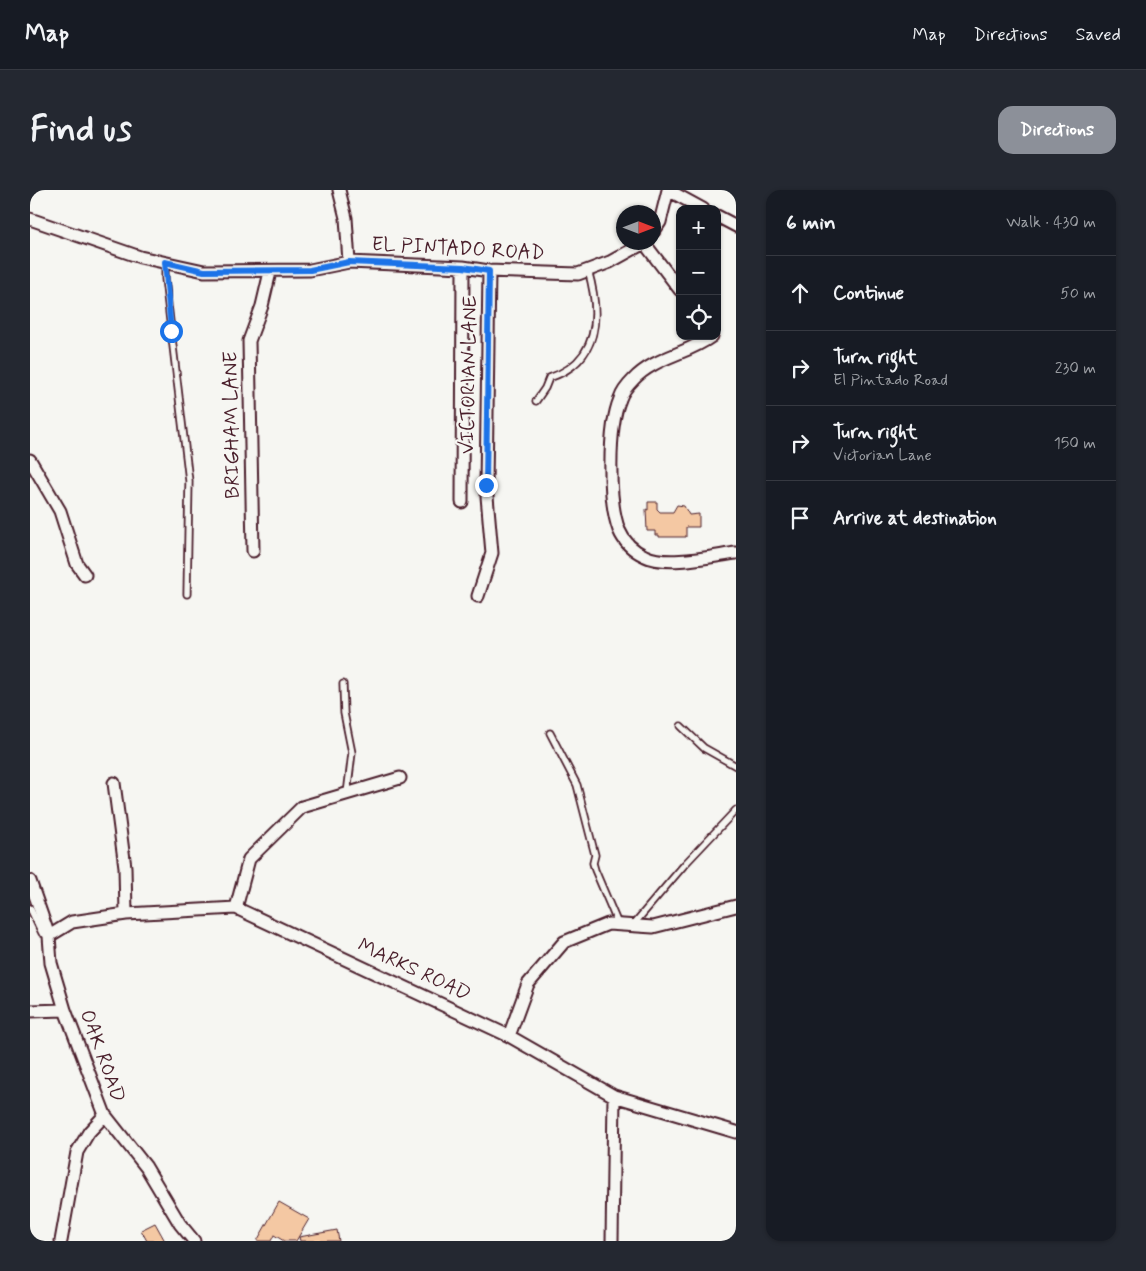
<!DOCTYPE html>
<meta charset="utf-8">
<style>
body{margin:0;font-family:Mynerve,sans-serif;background:#242831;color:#f1f3f6}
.controls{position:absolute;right:15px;top:15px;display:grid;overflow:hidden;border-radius:10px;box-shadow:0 1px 4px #0004}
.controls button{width:45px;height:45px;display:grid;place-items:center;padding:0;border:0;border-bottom:1px solid #363941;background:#171b24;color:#f1f3f6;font:25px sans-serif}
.compass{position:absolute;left:586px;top:15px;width:45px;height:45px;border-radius:50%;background:#171b24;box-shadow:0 1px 4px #0004;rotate:90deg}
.stop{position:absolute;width:15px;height:15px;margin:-11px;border:4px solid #1a73e8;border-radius:50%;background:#fff}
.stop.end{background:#1a73e8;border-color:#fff;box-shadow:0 1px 5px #0008}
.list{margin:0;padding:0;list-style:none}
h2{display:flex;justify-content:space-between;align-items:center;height:65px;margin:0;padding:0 20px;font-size:21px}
h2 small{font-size:16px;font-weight:400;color:#9ea1a6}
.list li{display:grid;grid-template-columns:32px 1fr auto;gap:15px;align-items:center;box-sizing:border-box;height:75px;padding:0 20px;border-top:1px solid #363941}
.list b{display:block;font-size:19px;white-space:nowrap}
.list p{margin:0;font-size:16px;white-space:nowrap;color:#9ea1a6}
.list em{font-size:16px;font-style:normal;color:#9ea1a6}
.icon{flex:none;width:28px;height:28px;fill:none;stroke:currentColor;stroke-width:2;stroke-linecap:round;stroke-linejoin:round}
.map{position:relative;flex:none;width:706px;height:1051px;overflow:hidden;border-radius:15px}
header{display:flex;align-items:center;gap:30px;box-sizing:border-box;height:70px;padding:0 25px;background:#171b24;border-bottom:1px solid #363941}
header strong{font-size:24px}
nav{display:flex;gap:28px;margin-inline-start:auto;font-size:18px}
.intro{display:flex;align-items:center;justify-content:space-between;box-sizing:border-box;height:120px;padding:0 30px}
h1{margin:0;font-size:35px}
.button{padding:12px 22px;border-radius:15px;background:#8c9099;color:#fff;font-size:18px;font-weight:700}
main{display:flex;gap:30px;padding:0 30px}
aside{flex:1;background:#171b24;border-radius:15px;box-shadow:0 1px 4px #0004}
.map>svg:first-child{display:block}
.building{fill:#f4c8a3;stroke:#4a1f2b}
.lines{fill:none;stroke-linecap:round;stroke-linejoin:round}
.lane-casing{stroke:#4a1f2b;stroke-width:9}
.street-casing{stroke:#4a1f2b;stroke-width:15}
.lane{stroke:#f6f6f2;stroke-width:5.5}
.street{stroke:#f6f6f2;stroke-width:11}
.route{stroke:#1a73e8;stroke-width:6}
.labels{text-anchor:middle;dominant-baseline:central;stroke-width:4.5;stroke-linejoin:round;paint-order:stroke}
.street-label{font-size:20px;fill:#4a1f2b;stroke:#f6f6f2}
</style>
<header>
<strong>Map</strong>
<nav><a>Map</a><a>Directions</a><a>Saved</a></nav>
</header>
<div class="intro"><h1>Find us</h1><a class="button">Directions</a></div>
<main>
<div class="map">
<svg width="706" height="1051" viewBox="0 0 706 1051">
<rect width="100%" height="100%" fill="#f6f6f2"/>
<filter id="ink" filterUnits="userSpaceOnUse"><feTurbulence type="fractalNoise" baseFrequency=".02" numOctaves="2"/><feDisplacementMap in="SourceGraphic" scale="10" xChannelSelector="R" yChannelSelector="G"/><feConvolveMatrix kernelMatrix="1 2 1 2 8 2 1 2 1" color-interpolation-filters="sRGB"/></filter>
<g filter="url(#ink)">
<!-- building -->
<path class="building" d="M618,312H627V319L630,322H643L647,315L654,316L659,325L669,324V337H656V347H629V345H625V341H617L616,319L618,320Z
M249,1012L279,1029L266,1051H254L244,1045L241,1051H227Z
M125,1033L135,1051H117L111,1040Z
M307,1040L309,1051H270L269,1047Z"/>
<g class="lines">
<!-- lane casing -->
<g class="lane-casing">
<path id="lane" d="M135,72V89L159,291L157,404
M506,211L515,198L519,188C570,171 571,125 558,80
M313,494L314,523L322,563L317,604
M651,536L674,558L706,576
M520,543L547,595L565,665L563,673L565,680L588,734
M0,718L12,743L17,745
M603,735L655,674L706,620"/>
</g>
<!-- street casing -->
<g class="street-casing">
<path id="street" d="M309,0L316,28L319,72
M638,0L673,19
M687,26L706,36
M0,29L110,67L174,81L280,80L319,72L433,77L459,81L548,84L580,72L616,52
M624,41L630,32L638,0
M615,54L650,100
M682,146C658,164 624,167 603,190C598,195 592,203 590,209C578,237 578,311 589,340C594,352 604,361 615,366C636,377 683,366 706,363
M0,270L30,321L47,374L55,385
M432,312L433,77
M223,361L219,151L232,116L240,82
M448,406L462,363L456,295L459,81
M84,593L95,677L96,724
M0,691L19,746L21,773L35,820L75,925L59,942L47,962L31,1051
M206,718L219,669L272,617L370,588
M19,746L42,732L96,724L206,718L479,846L584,906L582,1051
M0,821L35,820
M479,846L498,794L534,752L578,734L623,737L706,716
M584,906L706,942
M75,925L116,977L150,1034L164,1051"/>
</g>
<!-- lane -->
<use href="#lane" class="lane"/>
<!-- street -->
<use href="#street" class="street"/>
</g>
</g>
<g class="lines" filter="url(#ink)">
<!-- route -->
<path class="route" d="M141,141L135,72L174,81L280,80L319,72L433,77L459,81L456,295"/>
</g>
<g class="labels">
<!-- street labels -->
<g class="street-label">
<text transform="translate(428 59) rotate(3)">EL PINTADO ROAD</text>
<text transform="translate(439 185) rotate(-89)">VICTORIAN LANE</text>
<text transform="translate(202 235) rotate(-91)">BRIGHAM LANE</text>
<text transform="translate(384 780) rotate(25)">MARKS ROAD</text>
<text transform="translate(72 866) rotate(70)">OAK ROAD</text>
</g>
</g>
</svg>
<div class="controls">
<button>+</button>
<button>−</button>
<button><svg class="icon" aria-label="locate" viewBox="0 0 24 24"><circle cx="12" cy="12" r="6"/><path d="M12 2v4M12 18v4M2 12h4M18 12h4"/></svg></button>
</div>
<svg class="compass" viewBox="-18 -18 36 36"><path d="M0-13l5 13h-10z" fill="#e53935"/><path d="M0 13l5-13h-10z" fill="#9ea1a6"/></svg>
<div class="stop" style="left:141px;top:141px"></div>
<div class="stop end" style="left:456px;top:295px"></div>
</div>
<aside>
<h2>6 min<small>Walk · 430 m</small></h2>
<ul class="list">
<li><svg class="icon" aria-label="ahead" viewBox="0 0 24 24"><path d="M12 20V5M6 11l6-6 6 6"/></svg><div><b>Continue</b></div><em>50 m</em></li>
<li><svg class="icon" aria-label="right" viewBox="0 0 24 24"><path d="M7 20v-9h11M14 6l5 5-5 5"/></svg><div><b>Turn right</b><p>El Pintado Road</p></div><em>230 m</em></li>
<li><svg class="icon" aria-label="right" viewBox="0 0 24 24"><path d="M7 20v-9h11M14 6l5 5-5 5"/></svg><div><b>Turn right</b><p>Victorian Lane</p></div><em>150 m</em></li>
<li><svg class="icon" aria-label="arrive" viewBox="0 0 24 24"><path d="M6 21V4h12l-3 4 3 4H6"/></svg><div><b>Arrive at destination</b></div></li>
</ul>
</aside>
</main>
